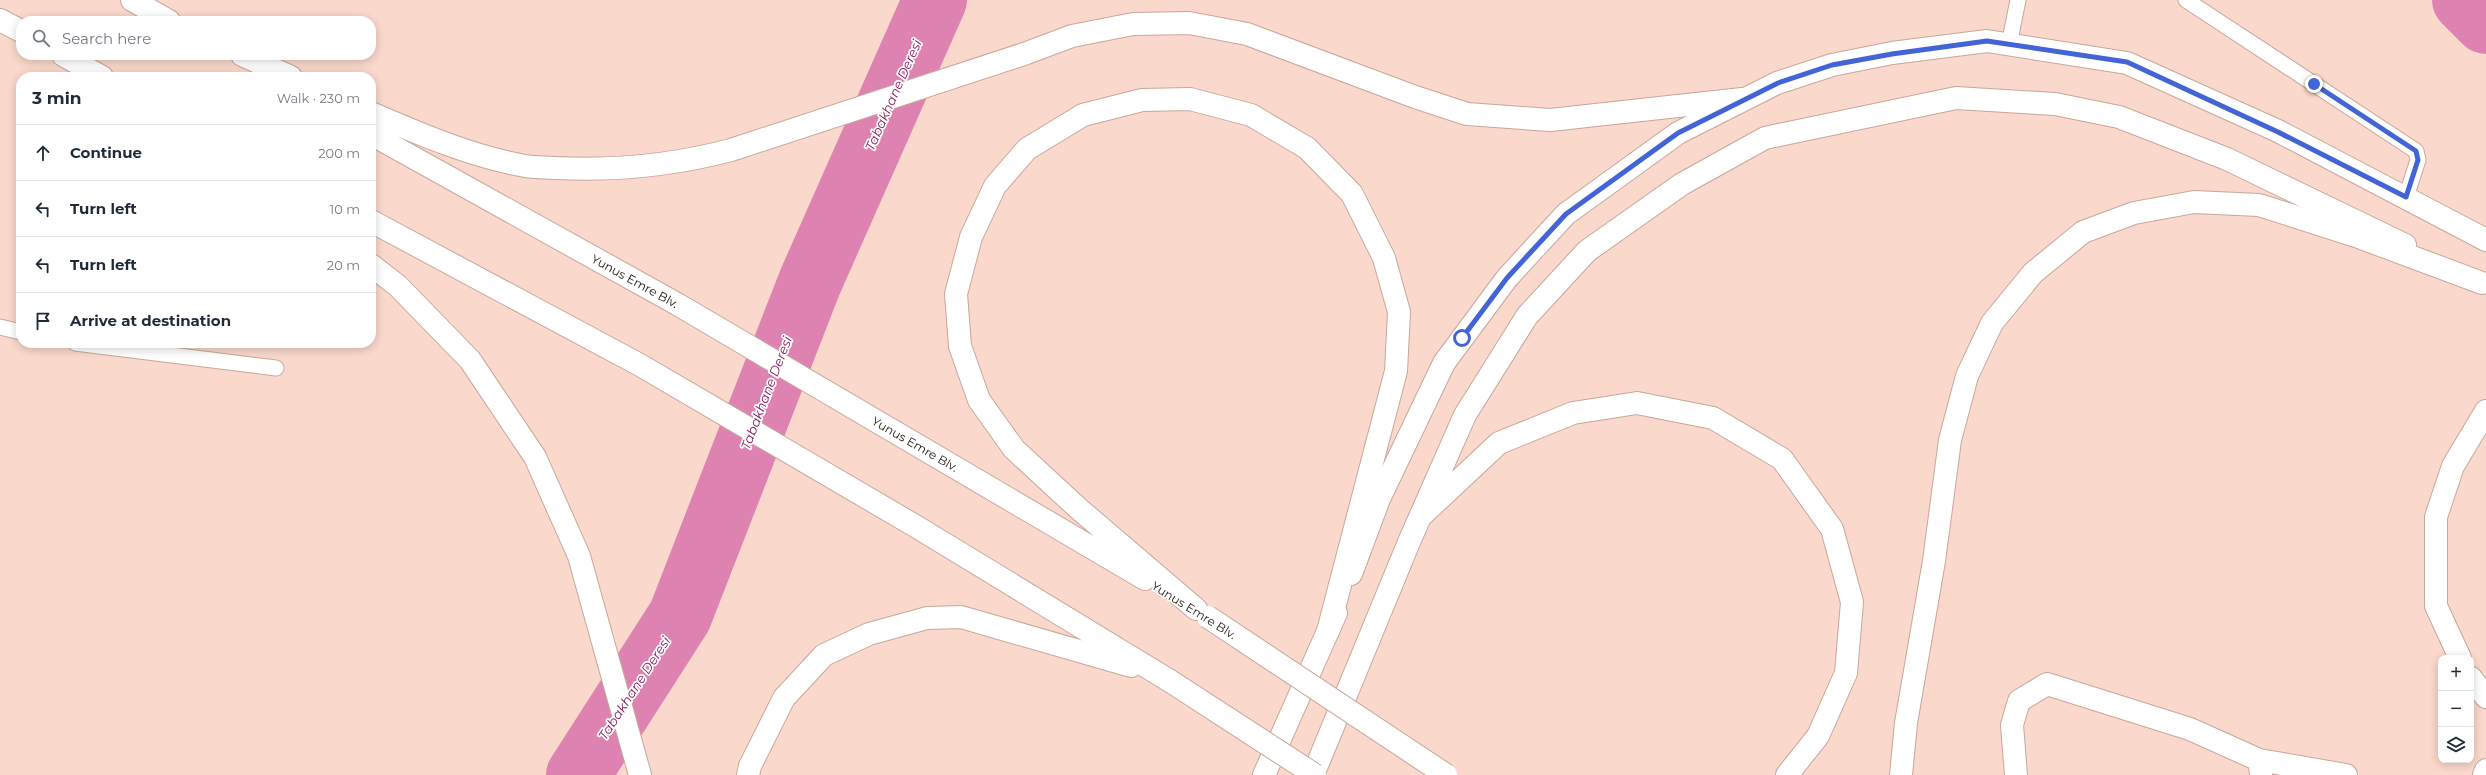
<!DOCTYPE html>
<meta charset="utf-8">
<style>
body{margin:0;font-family:Montserrat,sans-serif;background:#f2f2f3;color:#1f2937}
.controls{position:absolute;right:12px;bottom:12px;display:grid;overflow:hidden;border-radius:8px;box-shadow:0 2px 10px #0003}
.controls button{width:36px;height:36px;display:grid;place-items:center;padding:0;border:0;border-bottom:1px solid #e0e1e3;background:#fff;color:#1f2937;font:20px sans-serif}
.stop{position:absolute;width:12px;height:12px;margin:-9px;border:3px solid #4364d6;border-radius:50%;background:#fff}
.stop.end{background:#4364d6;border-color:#fff;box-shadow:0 1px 4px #0008}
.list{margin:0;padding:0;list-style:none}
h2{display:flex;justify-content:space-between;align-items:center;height:52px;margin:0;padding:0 16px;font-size:17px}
h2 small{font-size:13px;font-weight:400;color:#747a83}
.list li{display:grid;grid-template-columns:26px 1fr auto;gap:12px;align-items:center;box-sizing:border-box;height:56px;padding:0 16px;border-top:1px solid #e0e1e3}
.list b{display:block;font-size:15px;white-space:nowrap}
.list em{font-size:13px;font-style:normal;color:#747a83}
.icon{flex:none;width:22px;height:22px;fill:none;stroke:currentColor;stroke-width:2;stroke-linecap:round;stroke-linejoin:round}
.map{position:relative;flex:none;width:2486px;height:775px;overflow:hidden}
.search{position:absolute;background:#fff;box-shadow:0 2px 10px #0003;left:16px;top:16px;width:360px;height:44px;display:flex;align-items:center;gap:10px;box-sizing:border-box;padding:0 14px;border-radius:16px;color:#747a83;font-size:15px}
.panel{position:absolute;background:#fff;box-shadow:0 2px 10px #0003;left:16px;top:72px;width:360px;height:276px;border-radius:16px}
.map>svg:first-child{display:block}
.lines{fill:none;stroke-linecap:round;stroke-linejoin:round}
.river{stroke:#de83b1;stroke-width:64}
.lane-casing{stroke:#c7a79a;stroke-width:17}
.street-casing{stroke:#c7a79a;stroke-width:24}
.primary-casing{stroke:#c7a79a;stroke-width:24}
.highway-casing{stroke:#c7a79a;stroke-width:24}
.lane{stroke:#fff;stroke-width:15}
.street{stroke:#fff;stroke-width:22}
.primary{stroke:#fff;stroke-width:22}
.highway{stroke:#fff;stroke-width:22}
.highway-bridge-casing{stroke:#c7a79a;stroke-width:24;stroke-linecap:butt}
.highway-bridge{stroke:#fff;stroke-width:22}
.route{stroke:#4364d6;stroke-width:5}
.labels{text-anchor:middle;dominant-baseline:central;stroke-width:3.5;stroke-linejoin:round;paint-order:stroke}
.street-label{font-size:12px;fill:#1e130e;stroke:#fff}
.water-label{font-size:13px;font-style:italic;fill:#851a5a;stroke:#fff}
</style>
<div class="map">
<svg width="2486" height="775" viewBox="0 0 2486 775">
<rect width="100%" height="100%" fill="#fad8cb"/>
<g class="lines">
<!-- river -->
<path class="river" d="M2464,0L2486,22
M578,775L680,616L810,282L935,0"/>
<!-- lane casing -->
<g class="lane-casing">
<path id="lane" d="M2186,0L2416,151L2418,160L2406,197
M2009,45L2018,0
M0,327L21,332
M75,343L276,368"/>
</g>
<!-- street casing -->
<g class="street-casing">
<path id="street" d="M2460,658L2436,606V517L2453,466L2486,411
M2471,678L2486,697
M2261,774L2259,760L2346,775
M2016,775L2012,725L2019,701L2047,684L2190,729L2259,760
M2484,775L2486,770"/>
</g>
<!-- primary casing -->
<g class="primary-casing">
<path id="primary" d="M1351,574L1379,499L1444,363L1507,278L1566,214L1678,133L1777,83L1832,65L1892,53L1987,41L2127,63L2278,131L2486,240
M1264,775L1336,613
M1313,775L1409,542L1465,415L1527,316L1587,251L1682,184L1765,138L1956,98L2055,104L2119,117L2227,159L2405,245"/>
</g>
<!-- highway casing -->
<g class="highway-casing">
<path id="highway" d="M132,0L169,21
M0,20L21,31
M63,55L102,77
M242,55L291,77
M371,113C420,134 468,155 520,165C531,168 544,167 556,168C615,171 674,165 731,150L1024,54L1072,36L1133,24L1189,23L1247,34L1415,97L1467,114L1550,120L1742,99
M371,134L677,304L1145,579
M371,221L640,365L917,527L1170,681
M371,265L398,286L470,360L535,457L579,556L640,775
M1421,516L1499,443L1573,413L1637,403L1713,418L1782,459L1832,529L1852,602L1846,673L1818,736L1787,775
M1196,609L1079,509L1014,449L979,400L960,346L956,294L971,237L995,186L1027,149L1083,115L1142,100L1190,99L1251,115L1307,148L1352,194L1384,258L1399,312L1396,371L1328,631
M748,775L750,766L784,698L824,655L869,634L927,618L961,617L1131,666
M1901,775L1906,723L1934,561L1950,440L1967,376L1992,323L2033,273L2083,232L2134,213L2194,202L2259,205L2356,236L2482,283"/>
</g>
<!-- lane -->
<use href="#lane" class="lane"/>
<!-- street -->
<use href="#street" class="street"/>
<!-- primary -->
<use href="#primary" class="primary"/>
<!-- highway -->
<use href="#highway" class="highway"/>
<!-- highway-bridge casing -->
<g class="highway-bridge-casing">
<path id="highway-bridge" d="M1208,617L1446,775
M1170,681L1315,775"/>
</g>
<!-- highway-bridge -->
<use href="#highway-bridge" class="highway-bridge"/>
</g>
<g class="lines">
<!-- route -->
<path class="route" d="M1462,338L1507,278L1566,214L1678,133L1778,83L1832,65L1892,54L1987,41L2127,62L2278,132L2406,197L2418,160L2416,151L2314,84"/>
</g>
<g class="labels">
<!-- street labels -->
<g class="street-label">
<text transform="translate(635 281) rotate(29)">Yunus Emre Blv.</text>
<text transform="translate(915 444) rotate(30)">Yunus Emre Blv.</text>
<text transform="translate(1194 610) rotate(32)">Yunus Emre Blv.</text>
</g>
<!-- water labels -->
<g class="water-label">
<text transform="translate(893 95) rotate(-66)">Tabakhane Deresi</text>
<text transform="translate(766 393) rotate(-69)">Tabakhane Deresi</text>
<text transform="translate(634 688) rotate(-57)">Tabakhane Deresi</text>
</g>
</g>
</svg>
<div class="controls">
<button>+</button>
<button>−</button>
<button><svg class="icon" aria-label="layers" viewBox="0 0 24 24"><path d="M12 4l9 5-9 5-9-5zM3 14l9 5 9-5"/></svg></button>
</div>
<div class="stop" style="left:1462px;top:338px"></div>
<div class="stop end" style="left:2314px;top:84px"></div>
<div class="search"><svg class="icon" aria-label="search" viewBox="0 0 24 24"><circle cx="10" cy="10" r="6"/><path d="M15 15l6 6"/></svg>Search here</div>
<section class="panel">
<h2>3 min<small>Walk · 230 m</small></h2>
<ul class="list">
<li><svg class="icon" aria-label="ahead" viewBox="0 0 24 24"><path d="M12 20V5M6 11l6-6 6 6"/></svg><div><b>Continue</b></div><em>200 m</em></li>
<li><svg class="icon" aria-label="left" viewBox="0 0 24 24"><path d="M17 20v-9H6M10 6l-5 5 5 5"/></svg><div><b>Turn left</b></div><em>10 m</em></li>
<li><svg class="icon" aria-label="left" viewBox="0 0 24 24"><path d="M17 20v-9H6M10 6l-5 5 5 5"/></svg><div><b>Turn left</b></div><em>20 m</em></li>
<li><svg class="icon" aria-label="arrive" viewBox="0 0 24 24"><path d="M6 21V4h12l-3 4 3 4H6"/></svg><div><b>Arrive at destination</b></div></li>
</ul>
</section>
</div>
